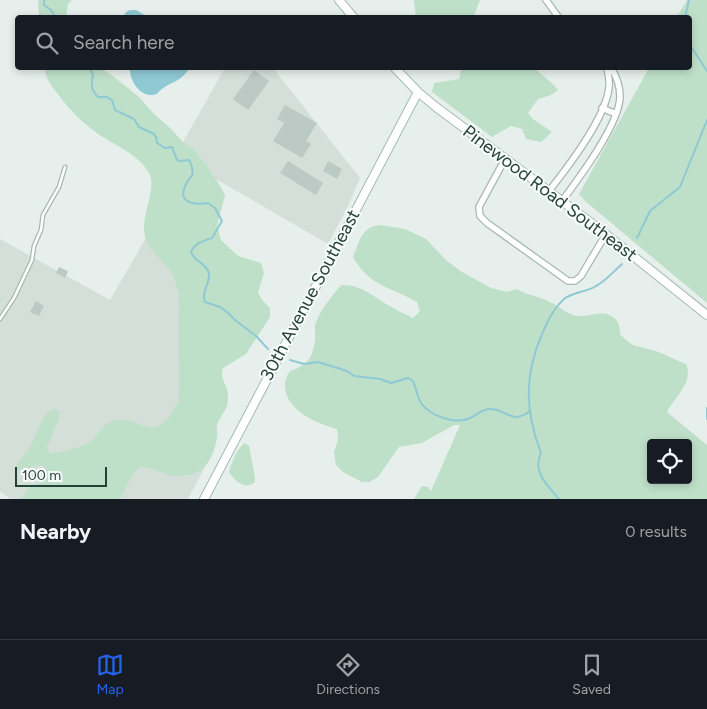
<!DOCTYPE html>
<style>
body{margin:0;font-family:Figtree,sans-serif;background:#20242c;color:#f1f3f6}
.controls{position:absolute;right:15px;bottom:15px;display:grid;overflow:hidden;border-radius:5px;box-shadow:0 2px 8px #0003}
.controls button{width:45px;height:45px;display:grid;place-items:center;padding:0;border:0;border-bottom:1px solid #363941;background:#171b24;color:#f1f3f6;font:25px sans-serif}
.scale{position:absolute;left:15px;bottom:12px;width:92px;box-sizing:border-box;padding-left:5px;border:2px solid #24423a;border-top:0;font-size:14px;line-height:18px;white-space:nowrap;color:#24423a;-webkit-text-stroke:4px #f7fbf9;paint-order:stroke}
.list{margin:0;padding:0;list-style:none}
h2{display:flex;justify-content:space-between;align-items:center;height:65px;margin:0;padding:0 20px;font-size:21px}
h2 small{font-size:16px;font-weight:400;color:#9ea1a6}
.icon{flex:none;width:28px;height:28px;fill:none;stroke:currentColor;stroke-width:2;stroke-linecap:round;stroke-linejoin:round}
.map{position:relative;flex:none;width:707px;height:499px;overflow:hidden}
.search{position:absolute;background:#171b24;box-shadow:0 2px 8px #0003;left:15px;right:15px;top:15px;height:55px;display:flex;align-items:center;gap:12px;box-sizing:border-box;padding:0 18px;border-radius:5px;color:#9ea1a6;font-size:19px}
.sheet{height:140px;background:#171b24}
nav{display:flex;justify-content:space-around;align-items:center;box-sizing:border-box;height:70px;border-top:1px solid #363941;background:#171b24;font-size:14px;color:#9ea1a6}
nav a{display:grid;justify-items:center;gap:2px}
nav .on{color:#2563eb}
.map>svg:first-child{display:block}
.built{fill:#d4dfda}
.green{fill:#bfe0c8;fill-rule:evenodd}
.water{fill:#8ec9d4}
.lines{fill:none;stroke-linecap:round;stroke-linejoin:round}
.stream{stroke:#8ec9d4;stroke-width:2}
.building{fill:#bbcac4}
.lane-casing{stroke:#a8b8b2;stroke-width:5}
.street-casing{stroke:#a8b8b2;stroke-width:8}
.secondary-casing{stroke:#a4bbb3;stroke-width:10}
.lane{stroke:#fff;stroke-width:2.5}
.street{stroke:#fff;stroke-width:5.5}
.secondary{stroke:#fff;stroke-width:8}
.labels{text-anchor:middle;dominant-baseline:central;stroke-width:4;stroke-linejoin:round;paint-order:stroke}
.street-label{font-size:18px;fill:#24423a;stroke:#f7fbf9}
</style>
<div class="map">
<svg width="707" height="499" viewBox="0 0 707 499">
<rect width="100%" height="100%" fill="#e6efeb"/>
<!-- built -->
<path class="built" d="M225,68H273L360,178L347,208L328,244L216,179L197,152L183,142Z
M150,231L196,291L187,393L166,429L37,499H10L0,491V239L110,300Z
M135,442L208,461L188,499H93Z"/>
<!-- green -->
<path class="green" d="M38,0H72L68,4L66,17L39,18Z
M414,0H480L473,18L416,17Z
M687,0H707V303L585,201L579,194L649,68H690V18L677,17Z
M45,68H100L113,76L139,97L153,113L170,128L183,142L197,152L216,179L225,195L217,226L221,240L238,256L261,263L264,273L258,292L262,300L270,308V317L246,354L223,368C219,382 229,384 228,397C228,412 220,414 217,426C216,429 218,434 217,437C215,451 208,470 193,474C186,476 172,477 166,474C156,471 151,467 140,467L131,477L120,499H21L29,488L42,482L48,472L43,465C34,465 27,470 18,470L16,466C22,458 29,450 33,442C38,430 41,414 55,408L60,412L58,421L47,447L49,453C57,454 83,447 90,442C101,433 102,421 120,420C135,418 146,433 160,425C170,419 174,410 179,400C180,376 179,352 179,328C179,312 181,298 176,283C170,261 145,254 144,229C143,212 157,187 149,173C138,154 116,146 98,134C83,123 69,110 58,94C52,87 45,78 45,68Z
M460,68H534L551,82L558,90L551,95L538,99L528,113L533,119L552,132L541,142L526,139L522,129L511,126L492,137L432,92L434,83L459,79L461,70Z
M380,225L405,229L426,239L447,261L462,272L491,288L507,292L517,289C528,296 539,296 550,302C560,306 567,315 578,316C589,317 603,309 613,317C619,321 620,328 620,334C633,348 636,345 652,350C664,353 674,360 686,364C694,382 675,397 667,412L707,445V499H414L422,486L428,487L431,491L460,425H454L422,443L399,447L378,477L369,482H362L343,472L336,465L334,452L338,440L337,429C316,423 283,410 285,382C286,379 288,374 290,371C306,366 313,358 315,340C316,335 314,330 315,325C320,310 331,297 341,285C360,284 373,296 388,305C396,310 405,314 413,318L420,311L417,302C390,286 371,288 353,257C360,241 361,227 380,225ZM651,443H688V480H651Z
M245,443L249,446L255,478V482C245,491 235,481 229,472C232,462 237,448 245,443Z"/>
<!-- water -->
<path class="water" d="M130,10H136L148,17H123L126,12Z
M130,68H189C188,71 185,74 182,77C176,82 168,84 162,89C158,92 157,95 152,95C139,96 129,79 130,68Z"/>
<g class="lines">
<!-- stream -->
<path class="stream" d="M44,0V5L51,10L56,18
M685,18L689,0
M690,45L707,71
M89,68L93,74C91,84 91,90 98,97H107L112,100L115,110L134,119L139,127L154,134L156,137L157,143L165,148L172,147L177,160L180,161L189,160C191,164 194,169 192,175C191,178 187,181 186,184C176,204 196,205 208,203L215,208L222,221L212,238C203,241 195,243 191,252C195,263 207,263 209,274C210,284 201,291 205,302L220,307L227,312L235,320L256,336L268,349
M637,238L650,211L680,187L707,120
M290,360L304,364L318,362L347,371L354,376L380,379L391,383L408,378L413,381C416,388 417,396 421,403C430,416 456,425 470,418C477,415 483,408 491,409C508,410 512,425 530,411
M707,408V419
M559,499C547,485 532,472 541,453C525,411 524,376 542,334C548,321 553,309 564,299C573,292 587,292 596,286C606,281 614,271 622,264"/>
</g>
<!-- building -->
<path class="building" d="M254,70L269,81L248,110L233,99Z
M285,105L317,123L306,141L311,144L302,158L273,141L284,123L277,119Z
M288,161L323,183L316,195L280,173Z
M328,161L342,169L337,179L323,171Z
M59,267L68,271L65,278L56,273Z
M36,301L44,306L39,316L30,312Z"/>
<g class="lines">
<!-- lane casing -->
<g class="lane-casing">
<path id="lane" d="M0,319L14,298L32,260L34,246L41,230L43,215L59,187L65,167"/>
</g>
<!-- street casing -->
<g class="street-casing">
<path id="street" d="M546,0L559,18
M602,108L616,114
M505,159L479,207L480,216L487,223L568,281H575L581,276L606,234
M549,191C568,167 606,118 609,87C610,80 608,74 607,68
M562,201C579,178 619,125 620,97C620,86 617,77 611,68"/>
</g>
<!-- secondary casing -->
<g class="secondary-casing">
<path id="secondary" d="M339,0L354,18
M395,68L418,92L436,107L598,228L707,315
M204,499L418,92"/>
</g>
<!-- lane -->
<use href="#lane" class="lane"/>
<!-- street -->
<use href="#street" class="street"/>
<!-- secondary -->
<use href="#secondary" class="secondary"/>
</g>
<g class="labels">
<!-- street labels -->
<g class="street-label">
<text transform="translate(550 193) rotate(37)">Pinewood Road Southeast</text>
<text transform="translate(310 295) rotate(-62)">30th Avenue Southeast</text>
</g>
</g>
</svg>
<div class="controls">
<button><svg class="icon" aria-label="locate" viewBox="0 0 24 24"><circle cx="12" cy="12" r="6"/><path d="M12 2v4M12 18v4M2 12h4M18 12h4"/></svg></button>
</div>
<div class="scale">100 m</div>
<div class="search"><svg class="icon" aria-label="search" viewBox="0 0 24 24"><circle cx="10" cy="10" r="6"/><path d="M15 15l6 6"/></svg>Search here</div>
</div>
<section class="sheet">
<h2>Nearby<small>0 results</small></h2>
<ul class="list">
</ul>
</section>
<nav>
<a class="on"><svg class="icon" aria-label="map" viewBox="0 0 24 24"><path d="M3 6l6-2 6 2 6-2v14l-6 2-6-2-6 2zM9 4v14M15 6v14"/></svg>Map</a>
<a><svg class="icon" aria-label="directions" viewBox="0 0 24 24"><path d="M12 3l9 9-9 9-9-9zM9 14v-3h6M13 9l2 2-2 2"/></svg>Directions</a>
<a><svg class="icon" aria-label="saved" viewBox="0 0 24 24"><path d="M7 4h10v16l-5-4-5 4z"/></svg>Saved</a>
</nav>
